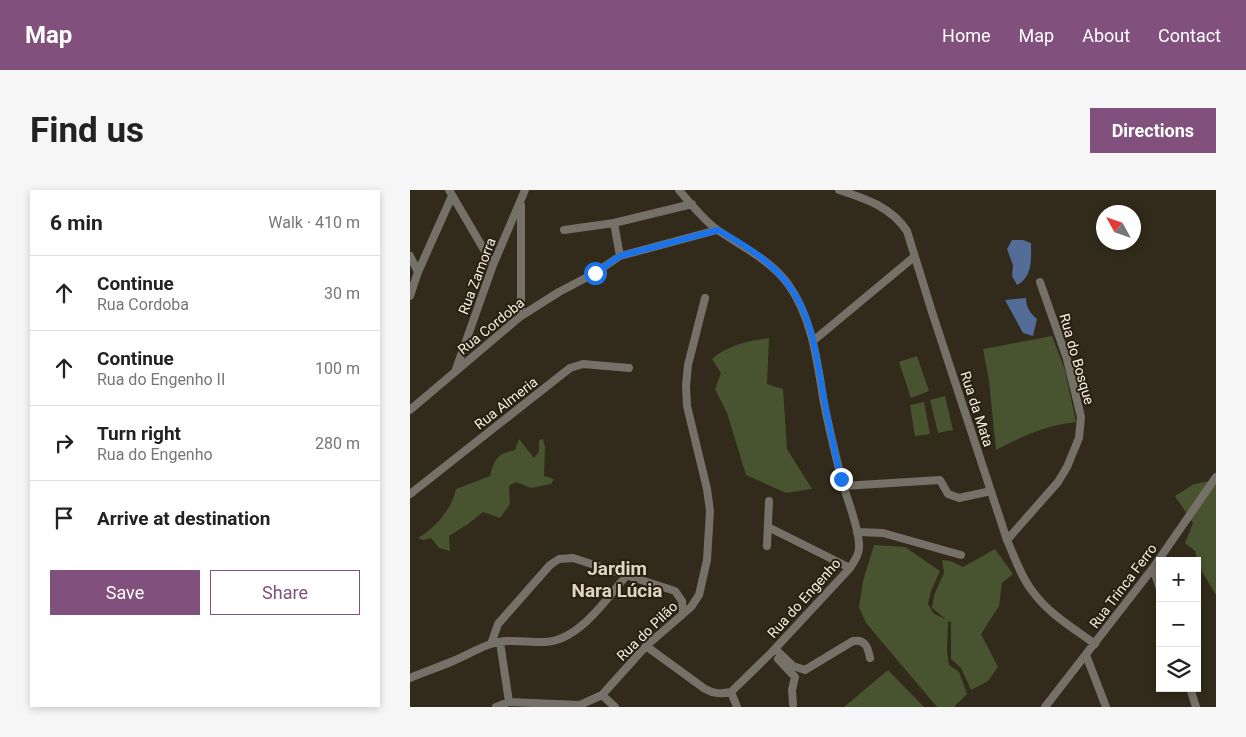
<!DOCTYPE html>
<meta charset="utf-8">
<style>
body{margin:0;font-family:Roboto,sans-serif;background:#f6f6f6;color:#222}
.controls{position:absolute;right:15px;bottom:15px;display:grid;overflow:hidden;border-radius:0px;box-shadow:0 2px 8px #0003}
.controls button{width:45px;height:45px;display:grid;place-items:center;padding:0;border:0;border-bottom:1px solid #e0e0e0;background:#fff;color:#222;font:25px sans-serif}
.compass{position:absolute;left:686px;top:15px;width:45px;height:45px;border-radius:50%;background:#fff;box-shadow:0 2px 8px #0003;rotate:310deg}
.stop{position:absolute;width:15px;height:15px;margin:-11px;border:4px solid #1a73e8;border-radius:50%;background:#fff}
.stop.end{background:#1a73e8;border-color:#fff;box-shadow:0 1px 5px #0008}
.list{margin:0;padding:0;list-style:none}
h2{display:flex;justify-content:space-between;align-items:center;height:65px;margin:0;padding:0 20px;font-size:21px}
h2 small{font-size:16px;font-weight:400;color:#767676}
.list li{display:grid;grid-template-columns:32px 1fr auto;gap:15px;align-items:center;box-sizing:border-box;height:75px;padding:0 20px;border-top:1px solid #e0e0e0}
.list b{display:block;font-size:19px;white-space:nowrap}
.list p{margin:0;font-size:16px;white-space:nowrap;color:#767676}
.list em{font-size:16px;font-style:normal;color:#767676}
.actions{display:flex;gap:10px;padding:15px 20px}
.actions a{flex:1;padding:11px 0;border:1px solid #81507d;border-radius:0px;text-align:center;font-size:18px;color:#81507d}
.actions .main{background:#81507d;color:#fff}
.icon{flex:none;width:28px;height:28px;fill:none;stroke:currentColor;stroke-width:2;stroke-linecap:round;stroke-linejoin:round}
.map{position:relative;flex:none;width:806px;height:517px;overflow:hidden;border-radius:0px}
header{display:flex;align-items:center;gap:30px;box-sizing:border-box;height:70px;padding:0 25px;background:#81507d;color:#fff}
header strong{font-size:24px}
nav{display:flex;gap:28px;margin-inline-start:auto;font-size:18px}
.intro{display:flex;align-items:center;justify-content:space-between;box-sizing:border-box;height:120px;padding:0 30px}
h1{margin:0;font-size:35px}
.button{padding:12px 22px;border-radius:0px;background:#81507d;color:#fff;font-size:18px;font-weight:700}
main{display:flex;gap:30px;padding:0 30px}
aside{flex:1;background:#fff;border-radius:0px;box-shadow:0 2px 8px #0003}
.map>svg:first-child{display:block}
.green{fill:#47542f}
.water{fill:#546d98}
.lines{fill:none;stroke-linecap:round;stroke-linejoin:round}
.minor{stroke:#757169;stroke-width:8}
.route{stroke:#1a73e8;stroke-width:6}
.labels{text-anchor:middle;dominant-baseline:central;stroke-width:4;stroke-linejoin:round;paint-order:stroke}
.street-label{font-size:14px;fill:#f4eee4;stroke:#282010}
.district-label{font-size:19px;font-weight:bold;fill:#e1d5c1;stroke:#282010}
</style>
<header>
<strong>Map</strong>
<nav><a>Home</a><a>Map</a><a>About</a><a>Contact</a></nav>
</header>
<div class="intro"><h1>Find us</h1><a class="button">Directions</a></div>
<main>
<aside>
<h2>6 min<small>Walk · 410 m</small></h2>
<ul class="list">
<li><svg class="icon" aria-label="ahead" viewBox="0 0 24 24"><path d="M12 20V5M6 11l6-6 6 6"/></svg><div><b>Continue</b><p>Rua Cordoba</p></div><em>30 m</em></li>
<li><svg class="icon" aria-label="ahead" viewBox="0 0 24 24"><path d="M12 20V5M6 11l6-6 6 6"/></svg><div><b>Continue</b><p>Rua do Engenho II</p></div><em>100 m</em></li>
<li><svg class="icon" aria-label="right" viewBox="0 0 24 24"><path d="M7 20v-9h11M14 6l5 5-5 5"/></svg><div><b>Turn right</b><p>Rua do Engenho</p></div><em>280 m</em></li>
<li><svg class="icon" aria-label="arrive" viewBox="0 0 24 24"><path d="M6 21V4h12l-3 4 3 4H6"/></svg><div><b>Arrive at destination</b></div></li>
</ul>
<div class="actions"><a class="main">Save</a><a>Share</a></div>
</aside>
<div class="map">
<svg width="806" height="517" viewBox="0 0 806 517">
<rect width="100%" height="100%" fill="#322a1a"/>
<!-- green -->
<path class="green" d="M642,146L655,180L666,232C634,236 615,245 586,260L579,191L573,159Z
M359,148L357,194L373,199L377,259L402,299L376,303L336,285L317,223L305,199L311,183L302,169C318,155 338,151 359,148Z
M507,166L519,201L501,208L489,172Z
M535,206L543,240L528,243L520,210Z
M514,212L520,244L505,246L500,215Z
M109,249L124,268L129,262V250L133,249L135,257L134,286L144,289L141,294L121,298L106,292L99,296L100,314L90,328L73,322L58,334L39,346L40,361L29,358L21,348L13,350L8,348C25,338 42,319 46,299L80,286C85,268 87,264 105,260Z
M806,290V405L788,375L785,361L775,353L783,333L765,306L784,294Z
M464,355L495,357L530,381L521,401L518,414L524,424L536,429L522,418L524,405L534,383L532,370L540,371L553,377L585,359L603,384L592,393L589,416L571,444L588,477L578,491L561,500L551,478L541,469V432L538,431L537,461L539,475L549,482L557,504L544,517H527L456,433L449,417L453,391Z
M478,480L514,517H434Z"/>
<!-- water -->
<path class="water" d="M602,50H613L621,53C621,68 623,87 607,95L602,86L603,75L597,59Z
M616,108C616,117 620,123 627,129L623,146L613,143L595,110Z"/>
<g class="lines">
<!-- minor -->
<path class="minor" d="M39,0L83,75
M269,0C280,13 295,32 309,41C333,57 360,70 378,94C403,129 407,172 414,213C419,238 425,263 431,287C436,308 448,333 449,354C450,363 445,370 440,378L361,463L321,502
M429,0C456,9 480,16 497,41L522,122L597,350C605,368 611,387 623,402C639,424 663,438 685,454
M204,33L210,66
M154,40L204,33L282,14
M0,66L8,82
M0,106L8,82L42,6
M111,126V15
M403,151L504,67
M46,179L83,75L115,0
M0,220L111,126L149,102L185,83L210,66L307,40
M433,296L530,290L538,304L549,308L581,301
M0,304L160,178L173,174L219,178
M358,337L440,378
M447,342L473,343L551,365
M597,350L648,292L657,277L669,248L671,227L657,169L630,92
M357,356L359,311
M743,378L750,399
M90,452L99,512
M81,454L88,434L140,375L149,369L163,368L265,401L272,411L273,423
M236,456L295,499C304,504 311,504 321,502
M365,459L383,476L395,480L443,451C455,449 458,457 460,468
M676,465L696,517
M368,469L385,487L382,500L383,514
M0,488C14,482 29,477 43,471C56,466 68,458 81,454C98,448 118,453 135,452C168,451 196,410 216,386
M780,498L786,517
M321,502L327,517
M192,505L205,517
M86,517L99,512L170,515L192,505L236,456L281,417L289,405L297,370L300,321L297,299L277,216L276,196L278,175L295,108
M635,517L743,378L806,287"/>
</g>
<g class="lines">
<!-- route -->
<path class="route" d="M185,83L210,66L308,40C333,54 359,70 377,93C405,128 407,176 416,219C420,242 426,266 431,289"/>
</g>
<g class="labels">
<!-- street labels -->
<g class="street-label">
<text transform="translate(67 86) rotate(-69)">Rua Zamorra</text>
<text transform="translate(81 136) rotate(-39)">Rua Cordoba</text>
<text transform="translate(667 169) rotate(74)">Rua do Bosque</text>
<text transform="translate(96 213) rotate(-38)">Rua Almeria</text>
<text transform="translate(567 219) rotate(72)">Rua da Mata</text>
<text transform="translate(713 396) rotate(-53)">Rua Trinca Ferro</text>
<text transform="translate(394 408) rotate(-48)">Rua do Engenho</text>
<text transform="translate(237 441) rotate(-44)">Rua do Pilão</text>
</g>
<!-- district labels -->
<g class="district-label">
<text x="207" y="378">Jardim<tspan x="207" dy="22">Nara Lúcia</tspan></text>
</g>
</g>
</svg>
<div class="controls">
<button>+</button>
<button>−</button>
<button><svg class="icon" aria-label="layers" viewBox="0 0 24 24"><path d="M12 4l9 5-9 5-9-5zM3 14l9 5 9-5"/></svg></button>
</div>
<svg class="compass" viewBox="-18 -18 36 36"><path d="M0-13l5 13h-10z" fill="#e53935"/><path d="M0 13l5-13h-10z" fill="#767676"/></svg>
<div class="stop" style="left:185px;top:83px"></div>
<div class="stop end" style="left:431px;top:289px"></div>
</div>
</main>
